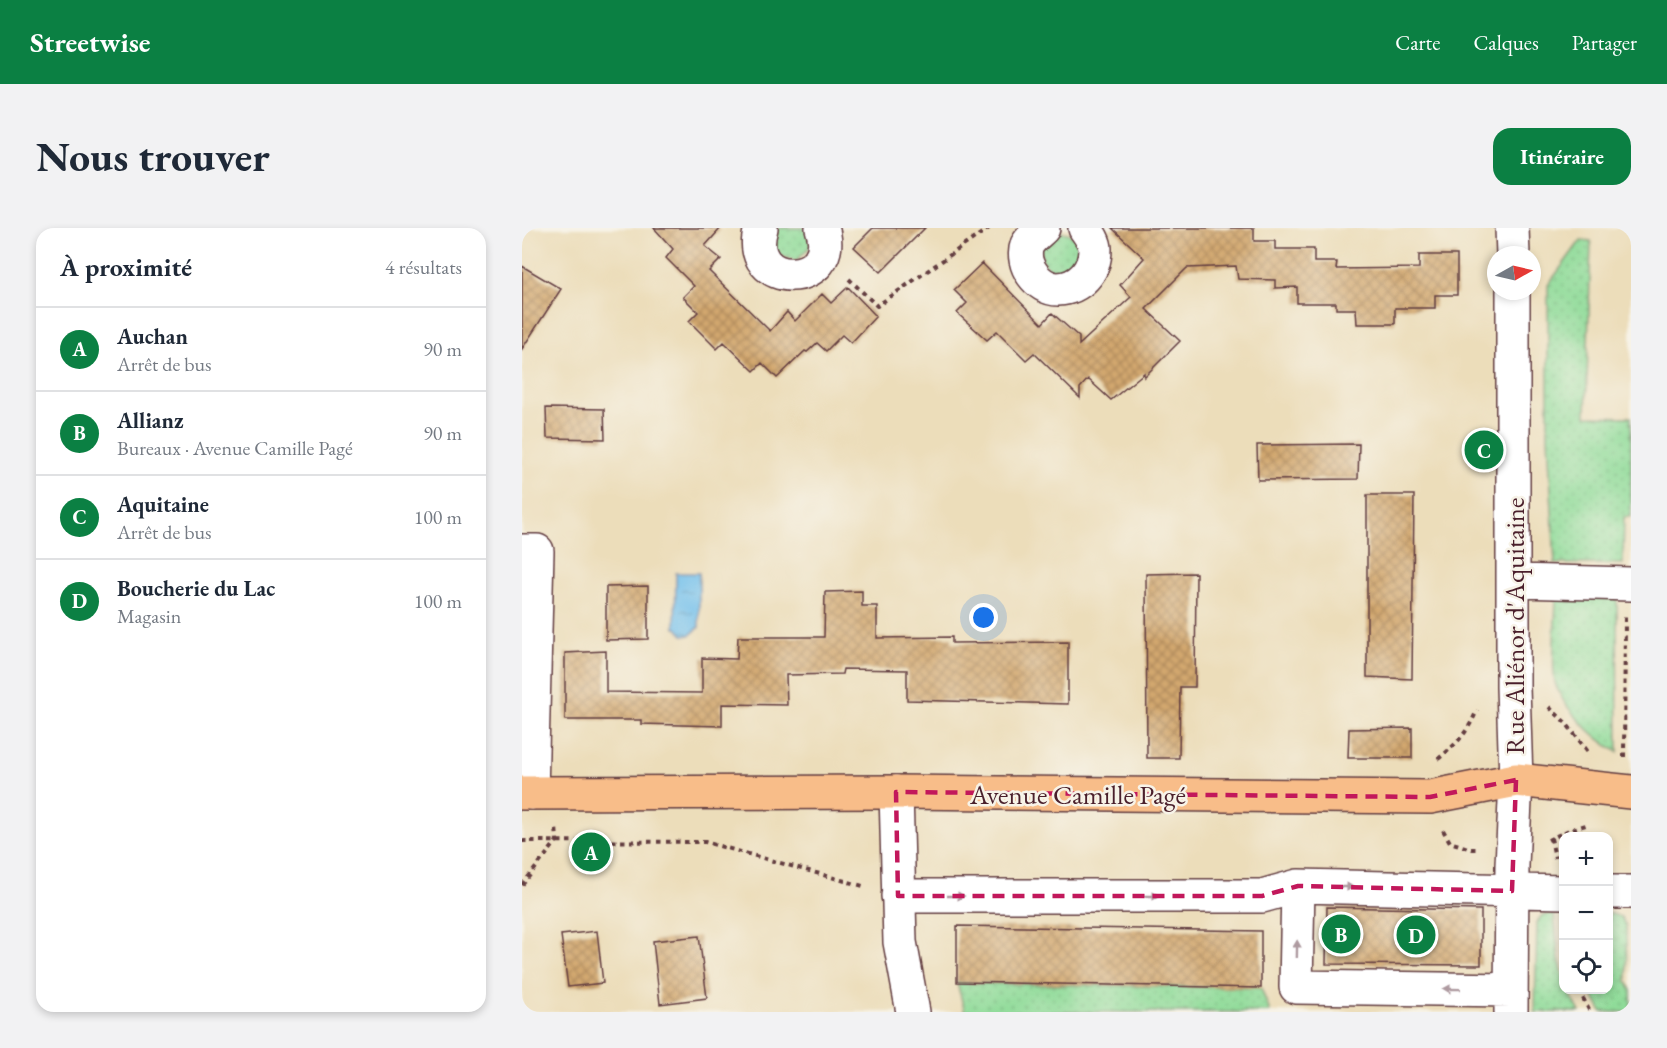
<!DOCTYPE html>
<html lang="fr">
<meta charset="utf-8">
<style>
body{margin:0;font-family:"EB Garamond",serif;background:#f2f2f3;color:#1f2937}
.controls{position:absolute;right:18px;bottom:18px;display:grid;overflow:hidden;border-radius:12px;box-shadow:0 3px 9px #0003}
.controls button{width:54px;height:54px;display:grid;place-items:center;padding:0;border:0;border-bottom:2px solid #e0e1e3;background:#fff;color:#1f2937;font:30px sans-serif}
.compass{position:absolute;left:965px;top:18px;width:54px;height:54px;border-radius:50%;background:#fff;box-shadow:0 3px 9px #0003;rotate:82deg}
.you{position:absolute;left:462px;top:390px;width:21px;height:21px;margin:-15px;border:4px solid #fff;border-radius:50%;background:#1a73e8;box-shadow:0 0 0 9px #1a73e833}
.badge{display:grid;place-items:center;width:39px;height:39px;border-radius:50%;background:#0b8043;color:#fff;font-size:20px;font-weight:700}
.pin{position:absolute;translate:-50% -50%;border:3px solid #fff;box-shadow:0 2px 6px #0006}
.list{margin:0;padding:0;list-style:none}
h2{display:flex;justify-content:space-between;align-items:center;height:78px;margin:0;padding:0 24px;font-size:26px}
h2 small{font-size:20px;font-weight:400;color:#747a83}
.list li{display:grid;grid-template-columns:39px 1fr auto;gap:18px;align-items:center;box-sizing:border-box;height:84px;padding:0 24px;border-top:2px solid #e0e1e3}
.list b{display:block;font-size:22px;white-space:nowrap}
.list p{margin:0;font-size:20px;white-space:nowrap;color:#747a83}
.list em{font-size:20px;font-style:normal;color:#747a83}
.icon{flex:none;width:33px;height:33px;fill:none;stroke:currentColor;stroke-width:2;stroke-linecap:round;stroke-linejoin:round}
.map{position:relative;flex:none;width:1109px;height:784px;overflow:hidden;border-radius:18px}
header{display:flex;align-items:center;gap:36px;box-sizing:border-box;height:84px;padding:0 30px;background:#0b8043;color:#fff}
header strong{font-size:28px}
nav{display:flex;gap:33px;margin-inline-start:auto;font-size:21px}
.intro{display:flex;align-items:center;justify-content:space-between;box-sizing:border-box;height:144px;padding:0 36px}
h1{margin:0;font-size:42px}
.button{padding:15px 27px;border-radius:18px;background:#0b8043;color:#fff;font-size:21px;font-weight:700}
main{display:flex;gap:36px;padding:0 36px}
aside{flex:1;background:#fff;border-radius:18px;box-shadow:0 3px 9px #0003}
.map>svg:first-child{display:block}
.grass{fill:url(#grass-dots);stroke:#6c7d62;stroke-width:1.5}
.water{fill:url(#water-ripples);stroke:#5e708c;stroke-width:1.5}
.building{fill:url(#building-cross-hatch)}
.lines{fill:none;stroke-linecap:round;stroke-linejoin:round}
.minor-casing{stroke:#623c40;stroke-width:36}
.major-casing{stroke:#623c40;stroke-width:36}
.path{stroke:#623c40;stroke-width:4;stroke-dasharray:4.5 4.5;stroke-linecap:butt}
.minor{stroke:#fff;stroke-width:33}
.major{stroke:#f8bd89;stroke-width:33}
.oneway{fill:#ae9aa0}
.marked{fill:none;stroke:#c2185b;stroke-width:4.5;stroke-dasharray:12 8;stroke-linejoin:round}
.labels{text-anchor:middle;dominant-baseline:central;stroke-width:5;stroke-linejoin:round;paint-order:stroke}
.street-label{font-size:27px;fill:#4a1f2b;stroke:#f7f3e8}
</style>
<header>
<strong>Streetwise</strong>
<nav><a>Carte</a><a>Calques</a><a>Partager</a></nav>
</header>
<div class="intro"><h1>Nous trouver</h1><a class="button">Itinéraire</a></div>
<main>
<aside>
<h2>À proximité<small>4 résultats</small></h2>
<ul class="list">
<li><span class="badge">A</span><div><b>Auchan</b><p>Arrêt de bus</p></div><em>90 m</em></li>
<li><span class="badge">B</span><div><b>Allianz</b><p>Bureaux · Avenue Camille Pagé</p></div><em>90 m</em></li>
<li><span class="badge">C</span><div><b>Aquitaine</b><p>Arrêt de bus</p></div><em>100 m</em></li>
<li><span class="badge">D</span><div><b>Boucherie du Lac</b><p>Magasin</p></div><em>100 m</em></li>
</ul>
</aside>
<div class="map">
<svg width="1109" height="784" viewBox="0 0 1109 784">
<defs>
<pattern id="grass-dots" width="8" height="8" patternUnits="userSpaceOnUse" patternTransform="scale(1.5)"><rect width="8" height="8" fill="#8fdb99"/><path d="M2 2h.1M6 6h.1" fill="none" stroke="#7dbc84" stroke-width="1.8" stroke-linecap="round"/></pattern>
<pattern id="water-ripples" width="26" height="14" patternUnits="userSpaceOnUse" patternTransform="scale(1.5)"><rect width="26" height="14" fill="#72c0ec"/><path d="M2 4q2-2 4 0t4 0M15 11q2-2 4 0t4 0" fill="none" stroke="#609bbf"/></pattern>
<pattern id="building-cross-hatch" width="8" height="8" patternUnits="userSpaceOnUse" patternTransform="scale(1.5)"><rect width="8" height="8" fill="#d2a76e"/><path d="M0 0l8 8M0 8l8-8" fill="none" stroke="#ac875b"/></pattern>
</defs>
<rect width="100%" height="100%" fill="#f7f3e8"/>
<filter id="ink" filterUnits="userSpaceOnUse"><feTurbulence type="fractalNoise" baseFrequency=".0167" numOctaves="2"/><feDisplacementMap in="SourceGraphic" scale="12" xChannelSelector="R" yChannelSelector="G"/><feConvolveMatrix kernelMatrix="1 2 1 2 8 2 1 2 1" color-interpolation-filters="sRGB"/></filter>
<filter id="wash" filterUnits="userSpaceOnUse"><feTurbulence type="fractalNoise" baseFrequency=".008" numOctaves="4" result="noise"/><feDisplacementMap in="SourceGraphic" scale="24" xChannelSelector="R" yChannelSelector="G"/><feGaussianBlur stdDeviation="1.35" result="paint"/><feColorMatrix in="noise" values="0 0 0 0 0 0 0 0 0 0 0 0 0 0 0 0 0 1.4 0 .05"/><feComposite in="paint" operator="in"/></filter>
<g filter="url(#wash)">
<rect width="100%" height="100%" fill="#ecddba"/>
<!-- grass -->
<path class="grass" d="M255,0H284L289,18L274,33L253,26Z
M519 24a20 20 0 1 1 40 0a20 20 0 1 1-40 0Z
M1059,12L1069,13L1064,188L1109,189V289H1102L1101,336H1033L1026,210V57Z
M1034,364L1095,365L1096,524C1073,511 1034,475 1032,448C1030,421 1034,392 1034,364Z
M1087,685L1099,689L1104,698L1105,753L1109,763V784H1080L1068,762H1086Z
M1032,686L1037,730L1041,746L1042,762H1046L1058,784H1013L1015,694L1020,687Z
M435,755L739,760L748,784H443Z"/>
<!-- water -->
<path class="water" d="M154,345H177V400C170,403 171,409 161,407L155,400H153Z"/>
<g id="blocks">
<!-- building -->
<path class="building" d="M132,0H199L183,18L199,31L187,43L248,103L265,84L273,93L300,66L309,75L326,59L354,88L329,115L320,107L304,123L295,115L285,124L283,123L255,150L240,135L232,143L202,114L195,121L167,93L176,84L161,69L172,58L144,30L151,21Z
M351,0H403L359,44L332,19Z
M590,0H732V13H753V21H792V34H815L814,41L897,40V27H935V67H913V80H873V96H835L834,81H814V75H775V59L753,60V52L716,51L714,38L665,40L624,81L658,113L622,149V145L589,172L566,151L558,160V170L512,125L504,132L475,103L465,112L435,85L445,75L432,62L460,35L520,96L530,85L557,109V117L609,69L598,57L622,30Z
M0,38L39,61L0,121Z
M24,180L82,181L83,211L25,210Z
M837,216L836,251L736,252L735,217Z
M845,267H892L890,451L845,449Z
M674,345L673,459H658L657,530H625L624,346Z
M126,358V411L84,412V359Z
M340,363V378H355V410L430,409V415L546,414V476L385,472V442L321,441L320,446L264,447L265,477L200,476V498L119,496V492H43V425L84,423V464L180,465V430L215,431L216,409H302L303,364Z
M890,500V530H826L827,501Z
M805,679L959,682V737L804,736Z
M435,698L739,703V760L435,754Z
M75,703L81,755L46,759L39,707Z
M177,708L185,770L138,776L131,713Z"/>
</g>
</g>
<g filter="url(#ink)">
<use href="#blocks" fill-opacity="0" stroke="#623c40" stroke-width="1.5"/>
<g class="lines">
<!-- minor casing -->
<g class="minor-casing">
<path id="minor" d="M239,0C220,63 320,60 300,0
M521,0C516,5 508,11 505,17C498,36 516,61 536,61C558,60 573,43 573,21C573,14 567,6 563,0
M990,0L991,27
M0,323H15L9,565
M991,353L1109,356
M374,564L378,714L391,784
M776,658L774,759L989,762
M1086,664H1109
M376,668H740L776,658L1042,664
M989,784L990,637L994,552L991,459V63"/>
</g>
<!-- major casing -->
<g class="major-casing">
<path id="major" d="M0,565L374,564L908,569L994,552L1109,564"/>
</g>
<!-- path -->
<path class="path" d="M327,51L355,78L467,0
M1027,479L1044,495L1067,525
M1102,529L1103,389
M916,531C934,517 946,504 955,482
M921,602L928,614L949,621H956
M1029,610L1033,630
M1026,612L1047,602L1067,596
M0,613L183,614L341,658
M0,657L35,613L34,598
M1057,762L1068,784"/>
<!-- minor -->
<use href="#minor" class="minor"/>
<!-- major -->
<use href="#major" class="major"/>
</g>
<!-- one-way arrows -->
<defs><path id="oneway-solid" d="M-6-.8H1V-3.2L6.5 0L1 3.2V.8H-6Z" transform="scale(1.5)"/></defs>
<g class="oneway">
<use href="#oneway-solid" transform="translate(823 659) rotate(1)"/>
<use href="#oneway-solid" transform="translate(434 668)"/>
<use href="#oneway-solid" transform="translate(629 668)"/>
<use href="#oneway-solid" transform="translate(775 721) rotate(-89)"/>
<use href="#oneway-solid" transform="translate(930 761) rotate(-179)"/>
</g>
</g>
<!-- marked area -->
<path class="marked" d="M994,552L990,663L776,658L740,668H376L374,564L908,569Z"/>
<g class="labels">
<!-- street labels -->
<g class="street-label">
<text transform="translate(992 398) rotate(-90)">Rue Aliénor d'Aquitaine</text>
<text x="556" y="566">Avenue Camille Pagé</text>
</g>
</g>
</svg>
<div class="controls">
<button>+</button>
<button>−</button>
<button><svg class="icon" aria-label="locate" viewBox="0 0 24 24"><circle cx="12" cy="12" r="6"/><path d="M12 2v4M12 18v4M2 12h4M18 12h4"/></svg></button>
</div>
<svg class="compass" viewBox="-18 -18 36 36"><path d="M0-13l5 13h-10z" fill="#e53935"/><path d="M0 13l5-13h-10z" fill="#747a83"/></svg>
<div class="you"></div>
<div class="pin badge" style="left:69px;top:624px">A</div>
<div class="pin badge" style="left:819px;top:706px">B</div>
<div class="pin badge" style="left:962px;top:222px">C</div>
<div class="pin badge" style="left:894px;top:707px">D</div>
</div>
</main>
